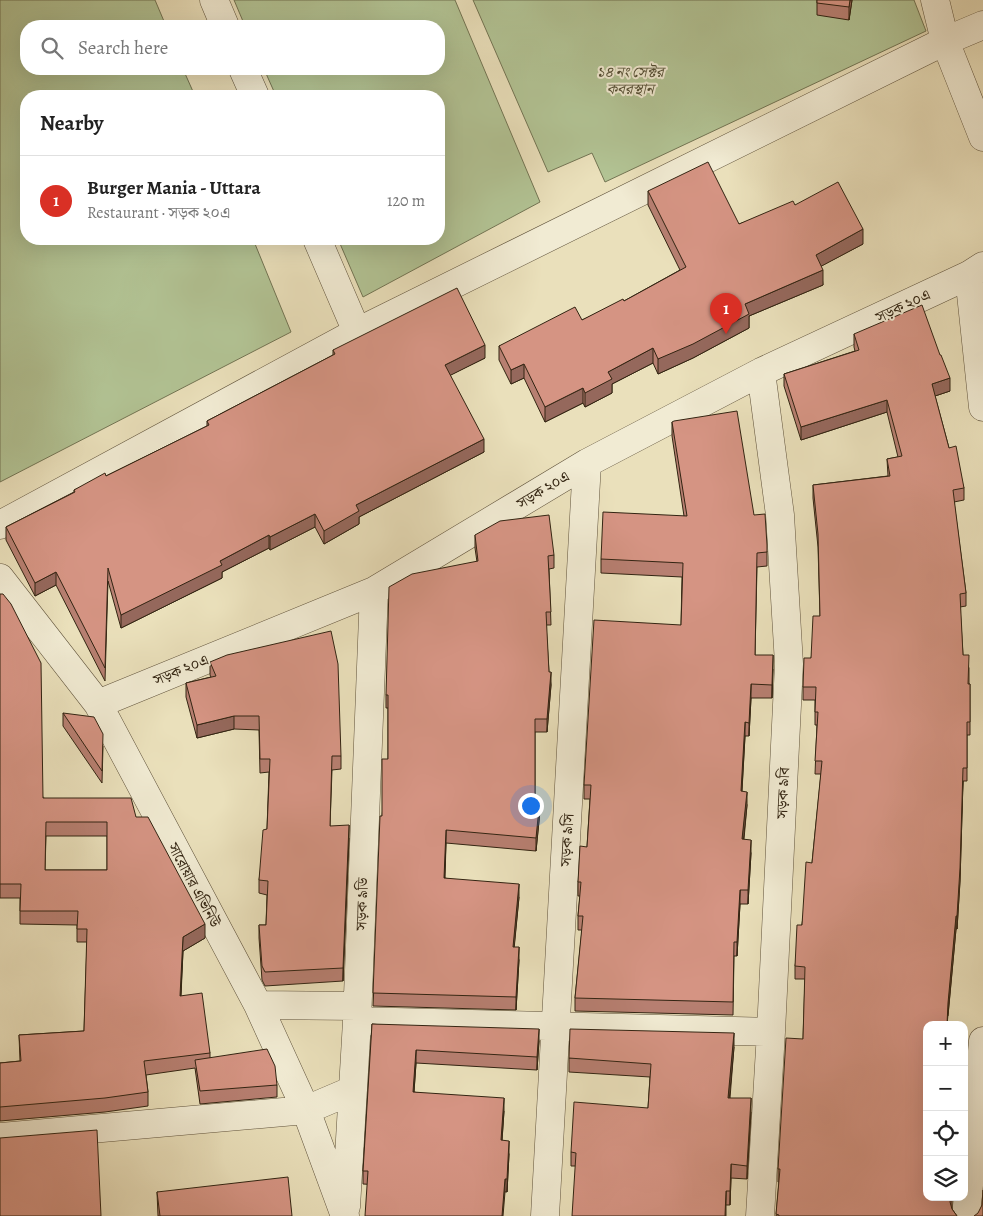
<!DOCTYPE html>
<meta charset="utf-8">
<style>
body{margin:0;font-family:Alegreya,"Noto Serif Bengali",serif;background:#f2f2f2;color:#222}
.controls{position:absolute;right:15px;bottom:15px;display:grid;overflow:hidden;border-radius:10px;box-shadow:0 5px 20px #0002}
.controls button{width:45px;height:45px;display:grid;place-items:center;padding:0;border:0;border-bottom:1px solid #e0e0e0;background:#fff;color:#222;font:25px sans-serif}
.you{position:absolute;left:530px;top:805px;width:18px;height:18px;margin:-12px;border:4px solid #fff;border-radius:50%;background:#1a73e8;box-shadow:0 0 0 8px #1a73e833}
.badge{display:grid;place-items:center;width:32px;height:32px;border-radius:50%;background:#d93025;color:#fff;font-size:16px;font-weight:700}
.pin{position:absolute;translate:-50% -41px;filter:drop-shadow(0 1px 2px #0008)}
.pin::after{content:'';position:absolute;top:26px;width:18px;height:15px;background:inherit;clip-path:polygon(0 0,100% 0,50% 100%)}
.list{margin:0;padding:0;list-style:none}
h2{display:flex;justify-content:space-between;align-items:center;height:65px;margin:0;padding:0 20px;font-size:21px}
h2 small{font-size:16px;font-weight:400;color:#767676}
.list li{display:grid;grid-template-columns:32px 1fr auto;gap:15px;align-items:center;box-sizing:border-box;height:90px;padding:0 20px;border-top:1px solid #e0e0e0}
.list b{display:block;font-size:19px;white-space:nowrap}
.list p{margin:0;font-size:16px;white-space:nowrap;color:#767676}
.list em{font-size:16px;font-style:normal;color:#767676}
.icon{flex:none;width:28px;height:28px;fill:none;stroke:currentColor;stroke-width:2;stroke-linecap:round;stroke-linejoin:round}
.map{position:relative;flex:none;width:983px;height:1216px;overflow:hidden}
.search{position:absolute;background:#fff;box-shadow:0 5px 20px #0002;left:20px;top:20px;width:425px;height:55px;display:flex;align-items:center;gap:12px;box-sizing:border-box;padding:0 18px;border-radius:20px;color:#767676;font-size:19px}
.panel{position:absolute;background:#fff;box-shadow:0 5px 20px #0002;left:20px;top:90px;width:425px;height:155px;border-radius:20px}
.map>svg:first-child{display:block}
.green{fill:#b2c394;stroke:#727453}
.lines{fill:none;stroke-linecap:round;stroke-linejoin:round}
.street-casing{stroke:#60533c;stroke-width:29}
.street{stroke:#f1ebd3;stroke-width:28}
.wall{fill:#b77f71;stroke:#322412;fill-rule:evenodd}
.shaded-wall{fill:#95685c;stroke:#322412}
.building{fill:#d59483;stroke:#322412;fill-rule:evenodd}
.labels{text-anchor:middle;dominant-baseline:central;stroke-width:4;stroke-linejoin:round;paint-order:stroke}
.park-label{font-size:15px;font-style:italic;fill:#524c32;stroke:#f1ebd3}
.street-label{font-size:15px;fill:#322412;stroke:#f1ebd3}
</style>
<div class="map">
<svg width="983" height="1216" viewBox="0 0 983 1216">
<rect width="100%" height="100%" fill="#eae0bb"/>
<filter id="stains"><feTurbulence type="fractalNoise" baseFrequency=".004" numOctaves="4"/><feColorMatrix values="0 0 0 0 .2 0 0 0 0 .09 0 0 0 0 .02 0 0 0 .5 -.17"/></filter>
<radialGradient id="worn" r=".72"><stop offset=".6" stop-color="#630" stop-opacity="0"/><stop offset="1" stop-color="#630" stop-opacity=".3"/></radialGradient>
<!-- green -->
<path class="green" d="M0,0H155L166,26H26V69H183L195,96H26V239H253L291,332L0,482Z
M234,0H455L540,202L363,297L338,239H439V96H276L264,69H439V26H245Z
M473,0H914L926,31L605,182L592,153L548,172Z"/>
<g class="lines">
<!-- street casing -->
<g class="street-casing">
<path id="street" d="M214,0L225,26
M935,0L945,41L983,137
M243,69L255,96
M317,239L357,332
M969,275L983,407
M0,525L357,332L945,41L983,25
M0,578L98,704L258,1005L306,1110L345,1216
M98,704L374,591L587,463L761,372L969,275L983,266
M258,1005L357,1006
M357,1021L771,1032
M0,1137L306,1110L353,1090
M346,1207L357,1021L374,591
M545,1216L587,463
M760,1216L771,1032L789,664L780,515L761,372
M966,1216L983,1041"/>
</g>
<!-- street -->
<use href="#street" class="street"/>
</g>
<!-- wall -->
<path class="wall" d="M817,0H852L849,20L817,15Z
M648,191L739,224L795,205L863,244L821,266L823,285L749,316V328L693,358L658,374L653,363L612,384V393L585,407L583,403L545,422L524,378L511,384L499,360V346L582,320L624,301L680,270L648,205Z
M854,334L950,391L935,396L949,448L964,488V500L954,502L966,593V606L960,607L963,655L969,668V684H970V735H967V781H963L960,881L957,929H956L948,1016L927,1025V1197H952V1209L957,1216H776L779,1182H778V1169L803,1039L805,979H795V966L812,863L821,774H815L817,725H815V700H803V687L811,658L820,616L818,547L813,498V485L888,476L887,459L898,457L887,412L801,440L784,386V374L855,351L854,347Z
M333,350L485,358L450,375L484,452L359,517V524L324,544L315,527L270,550L269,548L222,572V578L121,628L108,581L105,681L56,585L35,596L6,540V527L74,492V490L106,476L207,426V421L333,355Z
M672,422L754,515L767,552V566L757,567L755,655L773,669L772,698H751L749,736H745L742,791L747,805L744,839L751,853L748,904H740L737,956H734L733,1015L575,1011V998L582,930H578V916L580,896H578V882L587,847L590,799H584V785L681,625L682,577L601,573V559L684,516L672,436Z
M475,535L554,555V568L549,569L551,625H546L549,672L551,685L547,732H535V797L540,811L536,851L446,843L445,878L519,897L514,947L519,960L516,1010L373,1006L382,816L388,759V708H386V695L477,562L475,548Z
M0,594L43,798L136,817L205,938L183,951L181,996L210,1053V1058L277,1085V1097L200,1104L195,1068L146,1075L148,1092V1106L105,1112L0,1121V1063L20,1061L19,1035L84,1031L87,942H77V925L20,924V898H0ZM46,836H107V870H45Z
M210,662L341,756V769L332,770L330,826L349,838L343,981L265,986L262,980L259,938V925H266L267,895L259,893V880L267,829L269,772L260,773L259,730L234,729L197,738L186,697V683L211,677L210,675Z
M63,713L103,746L102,783L63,726Z
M372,1024L539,1041L537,1070L416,1063L414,1092L504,1111L502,1141L509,1154L507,1192L363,1184V1171Z
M734,1047L730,1098L751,1112L747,1179L731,1178L730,1205H726L575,1166H571V1152L648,1108L650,1077L569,1072V1058Z
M157,1192L292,1216H158Z"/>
<!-- shaded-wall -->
<path class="shaded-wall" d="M850,0H852L849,20V7Z
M863,229V244L816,269V255Z
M823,270V285L749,316V328L693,358L658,374V359L745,304Z
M485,345V358L445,378V365Z
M653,348V363L612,384V393L585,407V393L608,372Z
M524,364V378L511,384V370Z
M950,378V391L932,397V384Z
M583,388V403L545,422V407Z
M887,400V412L801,440V427Z
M484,439V452L359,517V524L324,544V531L356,505Z
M315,514V527L270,550V537Z
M269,535V548L222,572V578L121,628V615L220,561Z
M56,572V585L35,596V583Z
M773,655V669L772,698V685Z
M551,672V685L547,732V719Z
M751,684V698L749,736V723Z
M234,716V729L197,738V725Z
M745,722V736L741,805V791Z
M963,781L960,881L957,929V916Z
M747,792V805L742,853V839Z
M540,798V811L536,851V838Z
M349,825V838L343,981V968Z
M446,830V843L444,890V878Z
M751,840V853L748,904V890Z
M519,884V897L513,960V947Z
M740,890V904L737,956V942Z
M956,916V929L947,1025L948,1003Z
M205,924V938L183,951L180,1010L183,937Z
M519,947V960L516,1010V997Z
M539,1029V1041L537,1070V1057Z
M734,1033V1047L728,1112V1098Z
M416,1050V1063L413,1105V1092Z
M504,1098V1111L501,1153V1140Z
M751,1098V1112L747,1179V1166Z
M509,1141V1154L507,1192V1179Z
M731,1164V1178L730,1205V1191Z
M505,1179V1192L503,1216H502Z
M726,1191V1216H725Z"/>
<!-- building -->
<path class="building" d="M817,0H850L849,7L817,3Z
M708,162L739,224L793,201L795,205L838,182L863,229L816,255L823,270L745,304L749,314L693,344L658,359L653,348L608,372L612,379L585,393L583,388L545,407L524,364L511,370L499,346L575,307L582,320L623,299L624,301L686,267L648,191Z
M457,288L485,345L445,365L484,439L356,505L359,511L324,531L315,514L270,537L269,535L220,561L222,565L121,615L108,568L105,668L56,572L35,583L6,527L75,492L74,490L105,473L106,476L209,425L207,421L335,354L333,350Z
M922,305L940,355H941L950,378L932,384L949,448L956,446L964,488L953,490L966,593L960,594L963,655H969L968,684H970V722H967V768H963L960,868L957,916H956L948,1003L947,1025H927V1197H951L950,1202L952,1209L957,1216H779V1215L776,1214L780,1169H778L786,1038L803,1039L805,967L795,966L797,925H802L806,862L812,863L822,761H815L818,712H815L816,687H803L804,658H811L813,616H820L818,534L813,485L890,476L887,459L902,456L887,400L801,427L784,374L859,350L854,334Z
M737,411L754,515L765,514L767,545V552L757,553L755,655H773L772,685L751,684L749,723L745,722L741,791L747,792L742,839L751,840L748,890H740L737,942H734L733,1002L575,998L583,916H578L581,882H578L580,846L587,847L591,785H584L594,620L681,625L683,563L601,559L603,512L687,516L672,422L674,421Z
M549,515L554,555L548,556L551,612H546L549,672H551L547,719H535V797L540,798L536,838L446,830L444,878L519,884L513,947H519L516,997L373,993L380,816H382V759H388V695H386L389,587L412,574L478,561L475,535L500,521Z
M0,594H3L11,604L41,663L43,798H131L136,817H148L205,924L183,937L180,996L202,993L210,1053L144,1061L148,1092L105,1098L0,1107V1063L21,1061L19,1035L84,1031L87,929H77L78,911H20L21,884H0ZM46,822H107V870H45Z
M331,631L338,664L341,756H332L330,826L349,825L343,968L265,972L262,966L259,925H266L268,881L259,880L263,830L267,829L270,759H260L259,716H234L197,725L186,683L216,676L210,662L227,655Z
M63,713L94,717L103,734L102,771Z
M372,1024L539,1029L537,1057L416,1050L413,1092L504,1098L501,1140L509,1141L507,1179H505L502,1216H365L368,1171H363Z
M570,1029L734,1033L728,1098H751L747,1166L731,1164L730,1191H726L725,1216H572L576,1153L571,1152L574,1102L648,1108L651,1064L569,1058Z
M267,1049L275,1066L277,1085L200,1091L195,1060Z
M97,1130L101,1216H0V1138Z
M288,1177L292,1216H160L157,1192Z
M983,1190V1216H974L978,1213L982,1205Z"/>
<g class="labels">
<!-- park labels -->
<g class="park-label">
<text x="630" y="72">১৪ নং সেক্টর<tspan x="630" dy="17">কবরস্থান</tspan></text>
</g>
<!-- street labels -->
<g class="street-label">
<text transform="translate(903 306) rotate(-25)">সড়ক ২০এ</text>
<text transform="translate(543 490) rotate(-31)">সড়ক ২০এ</text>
<text transform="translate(181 670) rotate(-22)">সড়ক ২০এ</text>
<text transform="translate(783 793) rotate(-87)">সড়ক ৯বি</text>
<text transform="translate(567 840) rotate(-87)">সড়ক ৯সি</text>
<text transform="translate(194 885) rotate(62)">সারোয়ার এভিনিউ</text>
<text transform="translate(362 904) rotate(-88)">সড়ক ৯ডি</text>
</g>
</g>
<rect width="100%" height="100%" filter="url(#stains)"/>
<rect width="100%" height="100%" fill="url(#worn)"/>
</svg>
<div class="controls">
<button>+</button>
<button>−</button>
<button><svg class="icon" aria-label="locate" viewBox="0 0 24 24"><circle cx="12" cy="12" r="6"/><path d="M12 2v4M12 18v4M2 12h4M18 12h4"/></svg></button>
<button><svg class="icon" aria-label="layers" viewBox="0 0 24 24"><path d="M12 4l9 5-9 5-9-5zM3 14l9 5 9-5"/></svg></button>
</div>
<div class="you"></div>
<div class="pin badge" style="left:726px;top:334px">1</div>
<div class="search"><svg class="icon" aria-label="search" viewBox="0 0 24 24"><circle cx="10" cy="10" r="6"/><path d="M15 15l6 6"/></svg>Search here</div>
<section class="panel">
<h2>Nearby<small></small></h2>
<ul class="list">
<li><span class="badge">1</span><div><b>Burger Mania - Uttara</b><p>Restaurant · সড়ক ২০এ</p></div><em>120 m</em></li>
</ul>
</section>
</div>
